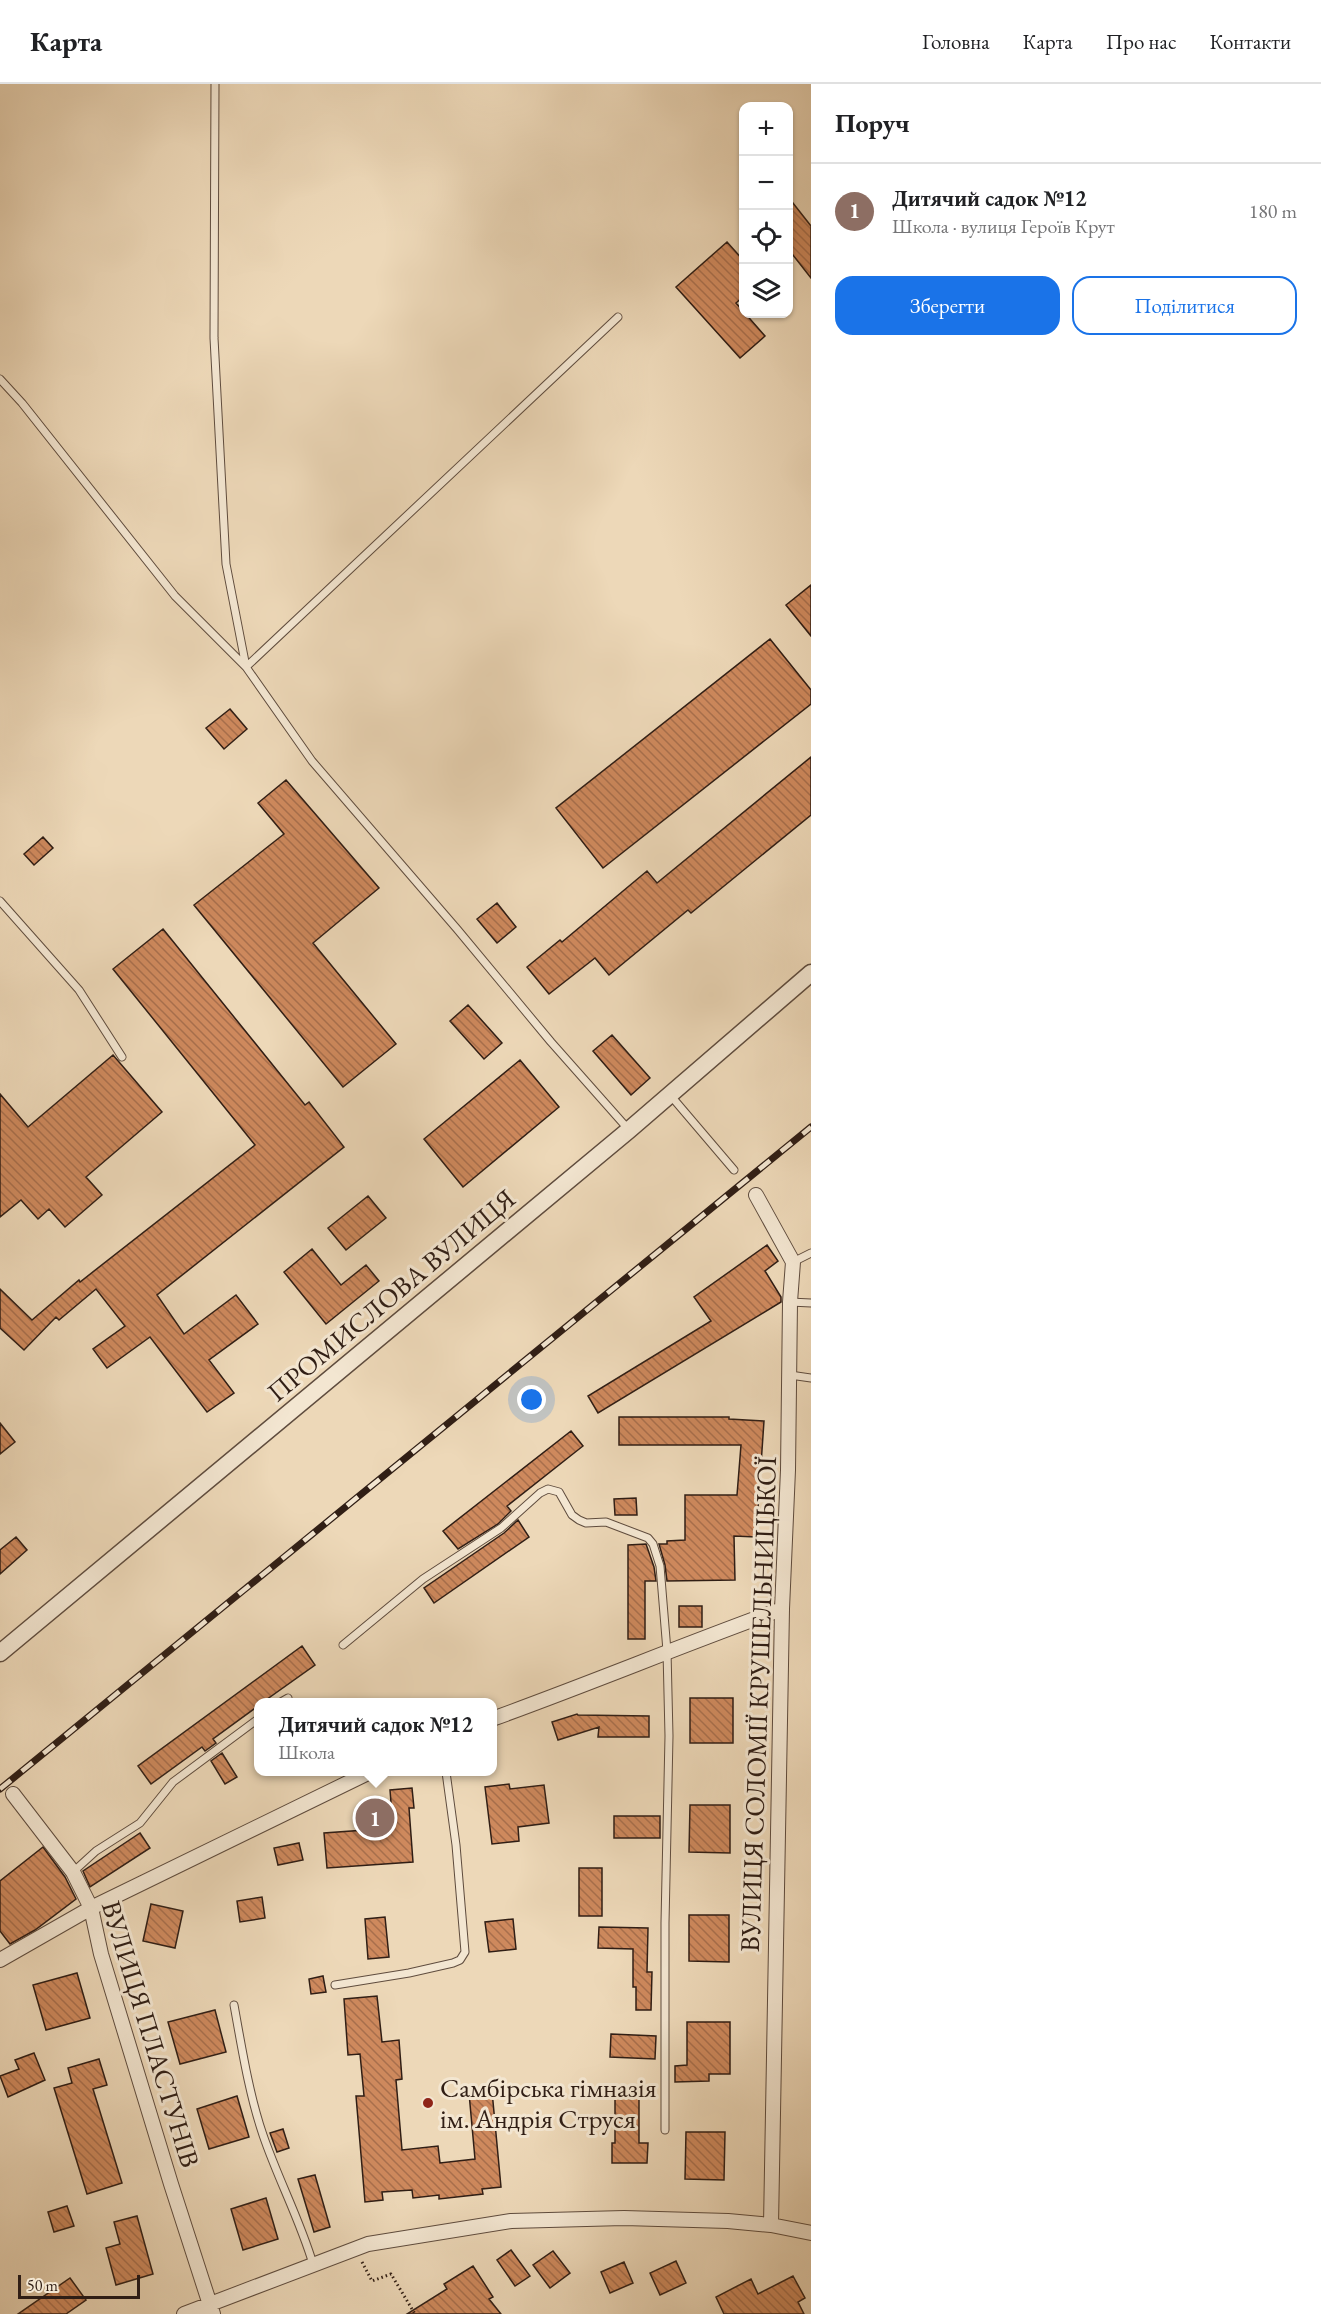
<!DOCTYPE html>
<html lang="uk">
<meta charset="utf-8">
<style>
body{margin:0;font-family:"EB Garamond",serif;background:#f2f2f2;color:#202124}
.controls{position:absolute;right:18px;top:18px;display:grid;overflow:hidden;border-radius:12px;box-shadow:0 2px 4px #0004}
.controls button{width:54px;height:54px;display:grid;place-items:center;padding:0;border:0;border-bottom:2px solid #e0e0e0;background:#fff;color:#202124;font:30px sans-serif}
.scale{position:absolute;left:18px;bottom:15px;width:122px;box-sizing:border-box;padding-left:6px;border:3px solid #301e15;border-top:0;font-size:16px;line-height:21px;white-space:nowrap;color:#301e15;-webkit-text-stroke:4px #f3e6d1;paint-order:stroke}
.you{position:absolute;left:532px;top:1316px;width:21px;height:21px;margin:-15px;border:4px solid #fff;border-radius:50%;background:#1a73e8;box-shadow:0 0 0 9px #1a73e833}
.badge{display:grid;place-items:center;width:39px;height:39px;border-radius:50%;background:#1a73e8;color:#fff;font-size:20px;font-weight:700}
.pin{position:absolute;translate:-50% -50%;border:3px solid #fff;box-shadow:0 2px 6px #0006}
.popup{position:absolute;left:254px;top:1614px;width:243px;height:78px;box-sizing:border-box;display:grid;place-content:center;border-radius:12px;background:#fff;filter:drop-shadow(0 2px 4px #0005);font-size:20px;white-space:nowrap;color:#757577}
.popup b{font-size:22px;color:#202124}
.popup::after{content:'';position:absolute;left:50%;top:100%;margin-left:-12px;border:12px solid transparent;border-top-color:#fff}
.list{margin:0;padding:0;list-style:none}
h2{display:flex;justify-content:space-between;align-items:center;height:78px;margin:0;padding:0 24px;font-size:26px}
h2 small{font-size:20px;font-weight:400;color:#757577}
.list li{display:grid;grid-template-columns:39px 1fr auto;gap:18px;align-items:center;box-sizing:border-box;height:96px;padding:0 24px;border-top:2px solid #e0e0e0}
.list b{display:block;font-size:22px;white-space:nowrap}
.list p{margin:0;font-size:20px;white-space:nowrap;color:#757577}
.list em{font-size:20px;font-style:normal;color:#757577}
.actions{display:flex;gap:12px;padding:18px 24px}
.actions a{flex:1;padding:14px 0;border:2px solid #1a73e8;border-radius:18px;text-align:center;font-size:21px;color:#1a73e8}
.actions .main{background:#1a73e8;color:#fff}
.icon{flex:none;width:33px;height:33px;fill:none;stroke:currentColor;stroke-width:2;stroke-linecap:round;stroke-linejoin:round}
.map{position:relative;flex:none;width:811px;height:2230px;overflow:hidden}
header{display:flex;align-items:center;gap:36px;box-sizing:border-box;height:84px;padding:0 30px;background:#fff;border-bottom:2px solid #e0e0e0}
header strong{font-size:28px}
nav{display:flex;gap:33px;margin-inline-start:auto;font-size:21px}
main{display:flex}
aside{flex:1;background:#fff}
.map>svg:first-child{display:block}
.building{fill:url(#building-back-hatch);stroke:#301e15;stroke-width:1.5}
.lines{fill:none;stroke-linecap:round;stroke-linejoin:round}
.service-casing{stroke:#5f4c3e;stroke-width:9}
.minor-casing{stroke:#5f4c3e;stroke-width:16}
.tertiary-casing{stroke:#5f4c3e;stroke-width:19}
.path{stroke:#301e15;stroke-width:3;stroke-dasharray:1.5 3;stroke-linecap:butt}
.service{stroke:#f3e6d1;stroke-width:7}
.minor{stroke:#f3e6d1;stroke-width:14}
.tertiary{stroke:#f3e6d1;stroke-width:16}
.rail-casing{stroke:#301e15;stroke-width:7}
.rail{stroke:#f3e6d1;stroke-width:4.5;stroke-dasharray:14;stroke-linecap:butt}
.poi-dot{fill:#8f2418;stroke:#f3e6d1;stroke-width:2}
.labels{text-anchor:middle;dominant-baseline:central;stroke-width:6;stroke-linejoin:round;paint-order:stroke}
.street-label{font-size:27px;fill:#301e15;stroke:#f3e6d1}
.poi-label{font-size:27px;fill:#301e15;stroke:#f3e6d1;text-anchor:start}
</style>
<header>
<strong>Карта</strong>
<nav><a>Головна</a><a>Карта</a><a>Про нас</a><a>Контакти</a></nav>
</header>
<main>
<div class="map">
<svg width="811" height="2230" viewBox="0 0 811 2230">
<defs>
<pattern id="building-back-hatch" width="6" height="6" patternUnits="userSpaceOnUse" patternTransform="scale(1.5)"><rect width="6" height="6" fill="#ce895d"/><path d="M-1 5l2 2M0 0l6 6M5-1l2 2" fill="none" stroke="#a86f4c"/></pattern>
</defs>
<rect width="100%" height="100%" fill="#edd8b8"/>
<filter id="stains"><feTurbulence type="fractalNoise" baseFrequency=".00333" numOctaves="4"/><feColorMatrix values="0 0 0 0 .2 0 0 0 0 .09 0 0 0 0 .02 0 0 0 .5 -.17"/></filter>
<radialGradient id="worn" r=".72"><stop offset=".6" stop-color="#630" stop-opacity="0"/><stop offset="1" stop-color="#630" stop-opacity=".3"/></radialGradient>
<!-- building -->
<path class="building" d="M789,114L811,142V194L789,166Z
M727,158L744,177V212L736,219L765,252L740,274L676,203Z
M811,501V552L786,521Z
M770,555L811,606V620L603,784L556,724Z
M230,625L247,645L224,665L206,644Z
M811,673V731L691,829L688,826L609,891L595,874L549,910L527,883L560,856L562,858L647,787L657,799Z
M286,696L379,804L313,859L396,960L343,1003L194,821L284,750L258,719Z
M43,753L53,764L34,781L24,770Z
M497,819L516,843L497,859L477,835Z
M163,845L305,1021L309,1018L344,1063L157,1211L184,1250L236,1211L258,1240L209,1276L234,1309L207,1328L150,1253L107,1284L93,1265L125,1242L96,1205L59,1236L56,1233L24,1266L0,1244V1205L32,1236L79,1196L80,1198L255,1061L113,885Z
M468,921L502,959L484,975L450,937Z
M612,951L650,994L631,1011L593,967Z
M113,971L162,1028L86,1093L102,1111L65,1143L49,1125L38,1135L21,1116L0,1133V1010L28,1043Z
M520,976L559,1023L463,1103L424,1055Z
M368,1112L386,1134L346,1166L328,1144Z
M767,1161L778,1177L765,1187L781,1213V1218L598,1329L588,1312L711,1237L694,1213Z
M312,1165L341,1201L366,1181L379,1197L326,1240L284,1188Z
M619,1333H729V1335L764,1337L756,1453L734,1452L735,1496L667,1497L665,1481L659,1460H667V1457L685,1456V1411H737L741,1361H619Z
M0,1339L15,1358L0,1370Z
M571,1347L583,1362L507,1422L511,1427L498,1440L458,1465L443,1447Z
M636,1414L637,1431H615L614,1415Z
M518,1436L529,1453L434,1519L424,1504L504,1449Z
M16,1453L27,1466L0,1490V1466Z
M646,1460L654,1483L656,1497H645V1555H628V1461Z
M679,1522H702V1543H679Z
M302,1562L315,1581L263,1618H258V1622L213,1655L216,1659L205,1667L202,1663L151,1700L138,1682Z
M690,1614H733V1659H690Z
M577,1630L578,1631L649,1632V1653H598L599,1643L558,1656L552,1638Z
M222,1669L237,1693L225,1700L211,1677Z
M509,1700L510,1705L544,1701L549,1739L518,1743L519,1757L492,1760L485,1703Z
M412,1704L414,1724H409L413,1778L327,1784L324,1749L393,1744L390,1706Z
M690,1721H730V1769L689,1768Z
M614,1732H660V1754H614Z
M140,1749L150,1764L90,1803L83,1787Z
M299,1759L303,1776L278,1781L274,1764Z
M43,1763L65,1793L76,1815L35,1846L10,1860L0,1847V1797Z
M579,1784H602V1832H579Z
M262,1813L265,1834L240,1838L237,1817Z
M151,1820L183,1827L175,1864L143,1857Z
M689,1831H729V1878L689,1877Z
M385,1833L389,1873L368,1875L365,1835Z
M513,1835L516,1865L489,1868L485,1838Z
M599,1843L648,1844L647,1888H652L651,1926H636V1903H633V1865L598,1864Z
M77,1889L90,1934L46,1946L33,1901Z
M323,1892L326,1908L311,1910L309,1895Z
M377,1912L382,1958L399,1956L402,1995L396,1996L402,2066L438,2062L440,2079L475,2075L469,2009L492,2007L501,2103L482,2105L483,2110L439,2115V2111L413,2114L412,2106L382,2108L383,2116L365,2118L356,2012H364L360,1970L348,1971L344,1915Z
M215,1926L226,1968L180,1980L168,1938Z
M687,1938H730V1990H709V1997L675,1998V1982L687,1981Z
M611,1950L656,1952L655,1975L610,1973Z
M34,1969L45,1996L8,2013L0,1992L19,1985L15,1976Z
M99,1975L107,2001L93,2005L122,2099L87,2110L54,2004L72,1999L68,1984Z
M615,2011H639V2059H648L647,2079H612V2059H615Z
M237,2012L249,2053L209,2065L197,2025Z
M283,2045L289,2064L277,2068L270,2049Z
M686,2048H725L724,2096L685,2095Z
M315,2091L330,2143L314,2148L298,2095Z
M266,2114L278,2155L243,2166L231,2125Z
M67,2122L74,2142L54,2148L48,2128Z
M137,2132L153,2190L116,2201L106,2164L120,2160L114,2138Z
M511,2166L530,2192L515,2202L497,2176Z
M553,2167L570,2189L550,2204L533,2181Z
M676,2177L686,2199L660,2211L650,2189Z
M624,2178L633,2199L610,2209L601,2188Z
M473,2182L493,2213L489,2215L501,2230H407L447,2205L444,2200Z
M793,2192L805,2214L798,2218L804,2230H724L716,2213L751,2195L758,2210Z
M70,2194L86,2216L66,2230H18Z"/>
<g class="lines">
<!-- service casing -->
<g class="service-casing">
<path id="service" d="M215,0L214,254L226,480L246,583L312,677L457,845L551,958L629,1046
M0,295L22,319L175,512L246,583L618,233
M0,817L79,906L122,973
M671,1012L734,1086
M793,1178L811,1169
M790,1218L811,1219
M790,1291L811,1294
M343,1561L423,1495L501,1444L540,1409L548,1405L559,1408L572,1431L579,1436L586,1439L606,1438L648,1454L653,1460L660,1482L667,1567L669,1652L665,1839V2046
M281,1618L288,1614
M73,1788L96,1767L140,1739L173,1698L258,1635
M335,1901L409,1889L453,1879L460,1876L465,1868L456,1761L446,1688
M234,1921C242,1965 249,2010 263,2051C278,2095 300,2136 313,2180"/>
</g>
<!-- minor casing -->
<g class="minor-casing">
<path id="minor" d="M756,1111L793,1178L790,1218L788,1386L782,1525L771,2141
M492,1635C589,1600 685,1560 782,1525
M13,1710L73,1788L91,1824L101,1870L171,2100L213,2230
M0,1876L91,1824L370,1688
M184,2230L368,2160L511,2137L624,2134L728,2137L771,2141L811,2149"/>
</g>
<!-- tertiary casing -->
<g class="tertiary-casing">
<path id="tertiary" d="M0,1569L629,1046L811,889"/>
</g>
<!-- path -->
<path class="path" d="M362,2178L372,2197L391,2190L415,2230"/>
<!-- service -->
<use href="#service" class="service"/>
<!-- minor -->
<use href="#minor" class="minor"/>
<!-- tertiary -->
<use href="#tertiary" class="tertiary"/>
<!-- rail casing -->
<g class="rail-casing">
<path id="rail" d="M0,1705L811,1043"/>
</g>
<!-- rail -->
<use href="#rail" class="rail"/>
</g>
<!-- markers -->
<circle class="poi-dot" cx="428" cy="2019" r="6"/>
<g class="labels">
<!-- street labels -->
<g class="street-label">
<text transform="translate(391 1211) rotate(-40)">ПРОМИСЛОВА ВУЛИЦЯ</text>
<text transform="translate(758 1620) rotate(-88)">ВУЛИЦЯ СОЛОМІЇ КРУШЕЛЬНИЦЬКОЇ</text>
<text transform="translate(151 1950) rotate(73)">ВУЛИЦЯ ПЛАСТУНІВ</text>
</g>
<!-- poi labels -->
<g class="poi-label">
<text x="440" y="2003">Самбірська гімназія<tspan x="440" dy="31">ім. Андрія Струся</tspan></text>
</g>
</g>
<rect width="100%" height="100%" filter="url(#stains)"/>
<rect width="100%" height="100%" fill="url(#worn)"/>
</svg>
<div class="controls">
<button>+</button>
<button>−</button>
<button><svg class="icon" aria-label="locate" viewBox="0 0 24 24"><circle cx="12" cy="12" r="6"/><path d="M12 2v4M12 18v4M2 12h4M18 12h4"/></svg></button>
<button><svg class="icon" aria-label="layers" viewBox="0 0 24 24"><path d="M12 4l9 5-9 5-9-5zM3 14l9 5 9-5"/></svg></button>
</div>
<div class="scale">50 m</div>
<div class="you"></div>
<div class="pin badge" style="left:375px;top:1734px;background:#8d6e63">1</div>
<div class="popup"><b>Дитячий садок №12</b>Школа</div>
</div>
<aside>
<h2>Поруч<small></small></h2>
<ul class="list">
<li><span class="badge" style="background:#8d6e63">1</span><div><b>Дитячий садок №12</b><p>Школа · вулиця Героїв Крут</p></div><em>180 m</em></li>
</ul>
<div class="actions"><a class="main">Зберегти</a><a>Поділитися</a></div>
</aside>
</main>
